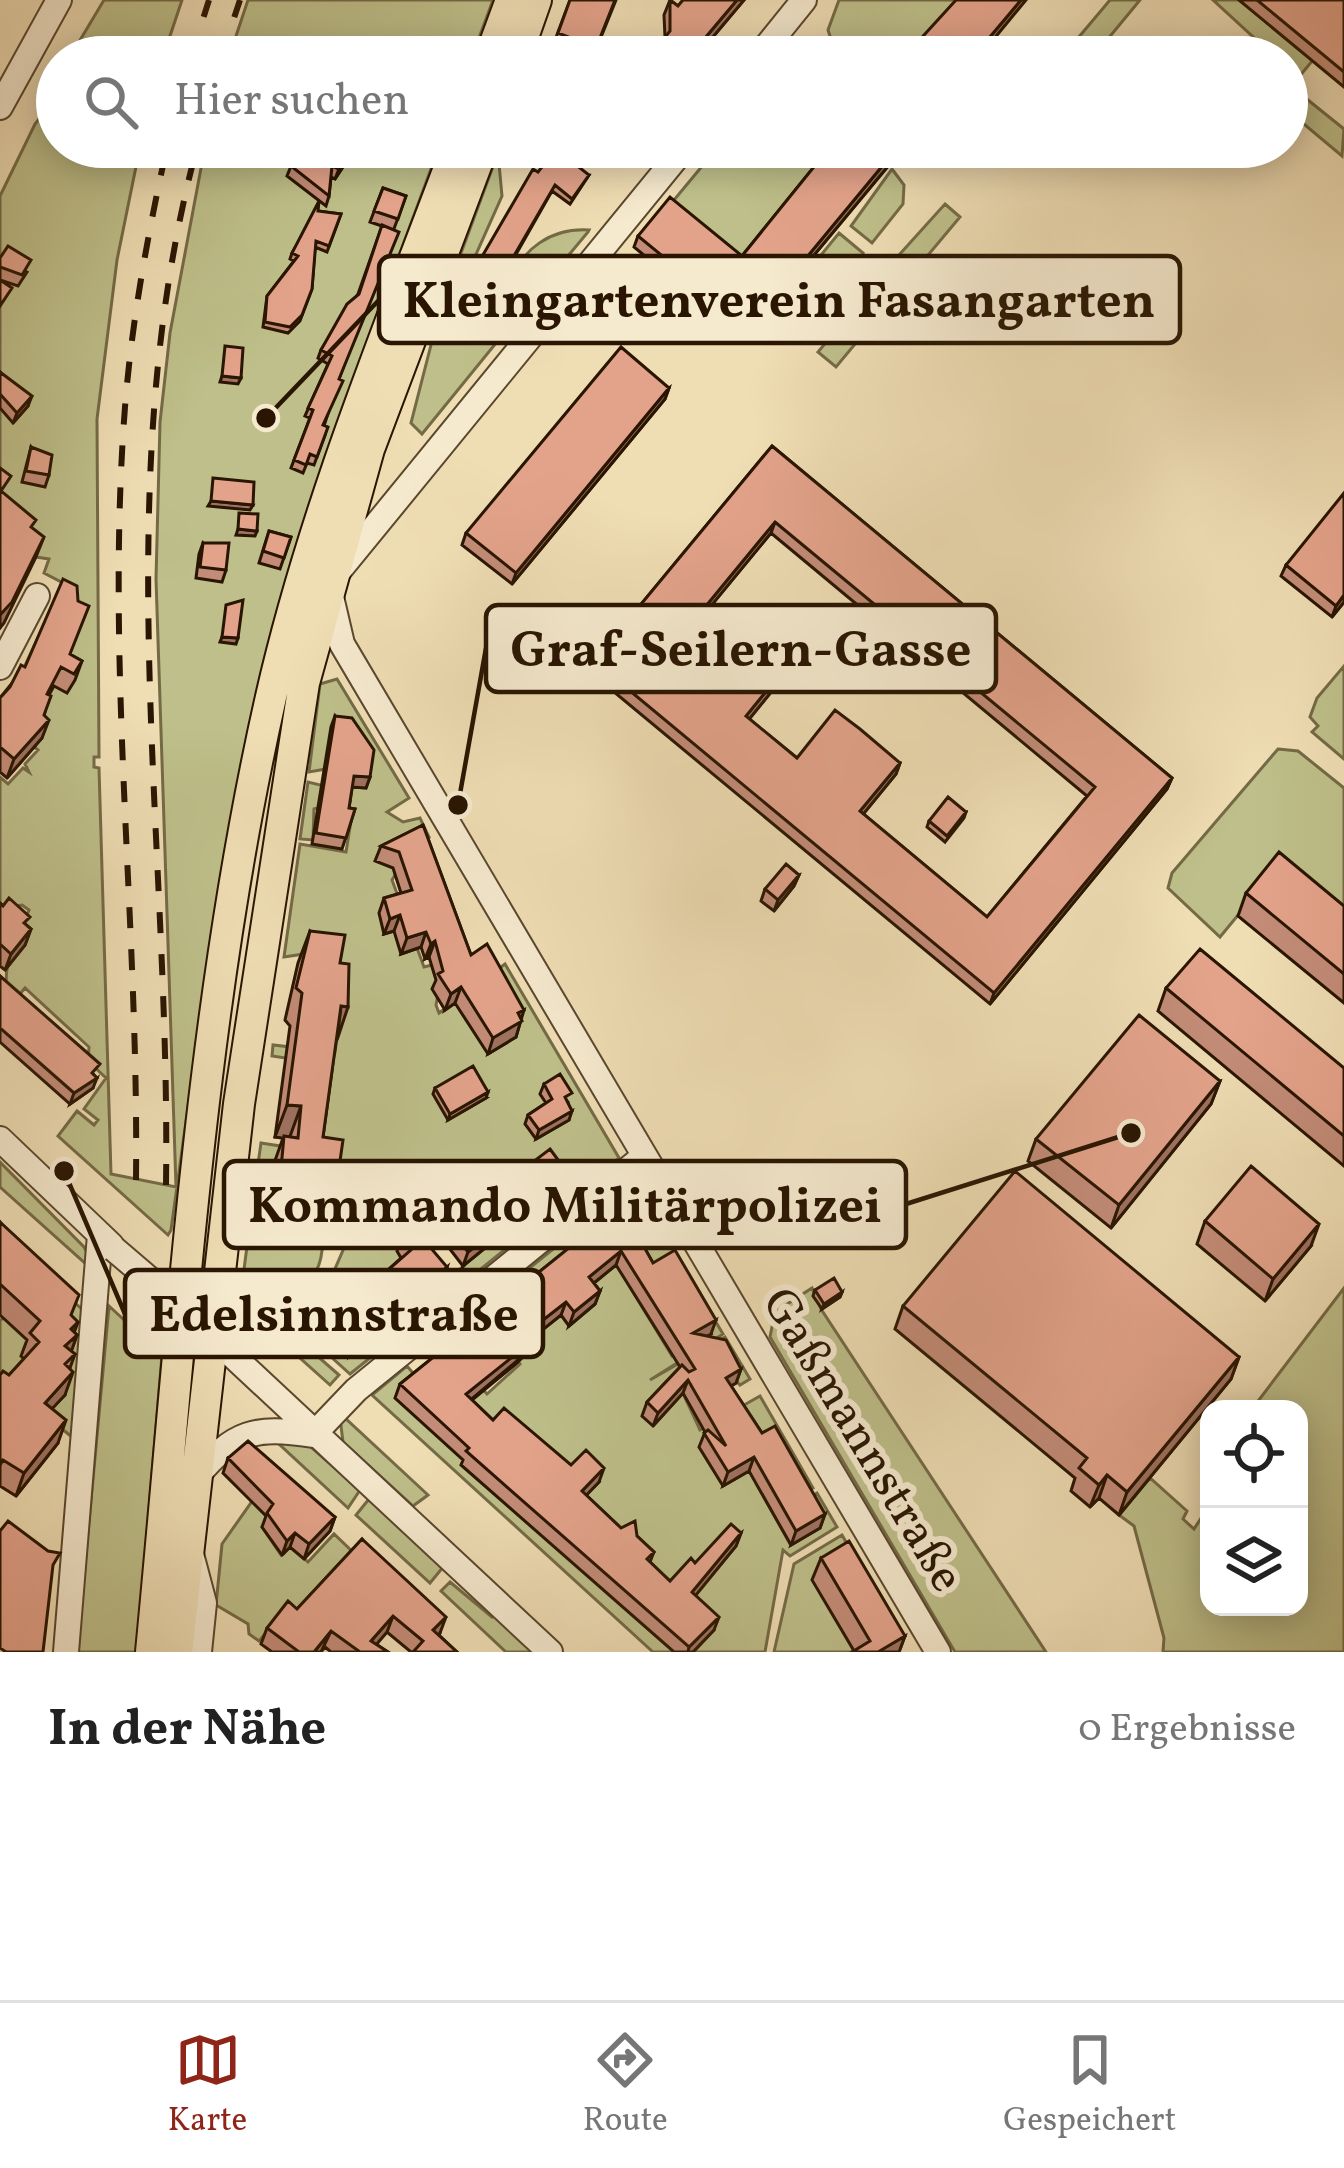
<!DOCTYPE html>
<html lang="de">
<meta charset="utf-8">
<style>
body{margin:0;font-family:Vollkorn,serif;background:#f6f6f6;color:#222}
.controls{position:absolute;right:36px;bottom:36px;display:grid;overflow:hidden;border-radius:24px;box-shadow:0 6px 30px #0003}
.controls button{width:108px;height:108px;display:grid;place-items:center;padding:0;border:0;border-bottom:3px solid #e0e0e0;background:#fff;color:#222;font:60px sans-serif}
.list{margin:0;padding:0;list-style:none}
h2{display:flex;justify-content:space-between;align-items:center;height:156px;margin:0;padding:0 48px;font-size:51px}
h2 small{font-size:39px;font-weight:400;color:#767676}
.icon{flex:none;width:66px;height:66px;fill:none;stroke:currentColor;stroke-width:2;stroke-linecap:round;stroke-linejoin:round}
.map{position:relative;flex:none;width:1344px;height:1652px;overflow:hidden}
.search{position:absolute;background:#fff;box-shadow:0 6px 30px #0003;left:36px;right:36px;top:36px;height:132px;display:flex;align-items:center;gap:30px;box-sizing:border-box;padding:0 42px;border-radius:66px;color:#767676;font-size:45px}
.sheet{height:348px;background:#fff}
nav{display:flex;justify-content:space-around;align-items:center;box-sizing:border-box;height:168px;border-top:3px solid #e0e0e0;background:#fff;font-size:33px;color:#767676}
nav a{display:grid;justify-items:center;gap:6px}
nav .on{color:#8f2418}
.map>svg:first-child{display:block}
.green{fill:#bebf8a;stroke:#746a46;stroke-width:3;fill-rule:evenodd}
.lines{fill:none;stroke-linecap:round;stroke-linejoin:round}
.minor-casing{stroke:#5a472e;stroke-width:28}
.major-casing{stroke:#291502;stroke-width:34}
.minor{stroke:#f5e9ce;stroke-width:24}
.major{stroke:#efddb4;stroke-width:30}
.rail{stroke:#291502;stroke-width:6;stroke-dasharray:21 21;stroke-linecap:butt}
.minor-bridge-casing{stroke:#5a472e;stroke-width:28;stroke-linecap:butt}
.minor-bridge{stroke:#f5e9ce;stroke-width:24}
.wall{fill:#c38c78;stroke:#291502;stroke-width:3;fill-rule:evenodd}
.shaded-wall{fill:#9f7261;stroke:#291502;stroke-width:3}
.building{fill:#e3a38b;stroke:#291502;stroke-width:3;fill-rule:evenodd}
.labels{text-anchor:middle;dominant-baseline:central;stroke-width:12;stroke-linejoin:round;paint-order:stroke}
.street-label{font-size:48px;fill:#291502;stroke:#f5e9ce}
.leader{fill:none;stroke:#291502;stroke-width:4.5}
.callout-dot{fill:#291502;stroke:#f5e9ce;stroke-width:4.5}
.callout{fill:#f5e9ce;stroke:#291502;stroke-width:4.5}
.callout-label{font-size:51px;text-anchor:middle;font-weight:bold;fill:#291502}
</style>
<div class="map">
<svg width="1344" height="1652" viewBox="0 0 1344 1652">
<rect width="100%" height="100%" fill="#efddb4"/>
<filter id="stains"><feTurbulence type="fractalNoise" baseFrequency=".00167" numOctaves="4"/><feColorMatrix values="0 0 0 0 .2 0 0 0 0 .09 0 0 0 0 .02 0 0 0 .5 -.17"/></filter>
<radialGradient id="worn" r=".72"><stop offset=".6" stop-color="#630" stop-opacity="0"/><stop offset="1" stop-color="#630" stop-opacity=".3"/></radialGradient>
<!-- green -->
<path class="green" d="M104,0H182L163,57H70Z
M248,0H493L472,57H229Z
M839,0H957L907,57H837L828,30Z
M1110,0H1140L1093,57H1062Z
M1213,0H1239L1313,60L1299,77L1287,67V57H1275Z
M1298,92L1344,129L1342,156L1287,110Z
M57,112V147H140L117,260L97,419L99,757H94V767L99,768L111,1174L176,1187L156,579L160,422L170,333L205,147H439L324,460L253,709L256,712L197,1042L171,1230L168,1235L58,1136L77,1111L94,1125L98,1120L84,1109L106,1078L88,1061L89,1047L25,988L9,1007C0,964 13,948 29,910L22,905L0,908V777L8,784L23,768L29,772L25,764L38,750L0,720L63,583L44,573L49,559L36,557L0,530V196L35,124L42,115Z
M718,147H833L738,263L669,206Z
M498,153L502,196L465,279L447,291Z
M892,169L904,185L903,204L872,243L851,226Z
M945,204L960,217L908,279L890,265Z
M589,230L588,232L512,323L507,314L519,305L517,288L524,284L520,278L508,285C522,248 551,228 589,230Z
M839,233L863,253L797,334L773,314Z
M887,269L905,284L836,367L818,352Z
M456,306L448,332L460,341L484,314L501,337L422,434L411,423L440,310Z
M1344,666V759L1312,732L1318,726L1310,717L1317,698Z
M337,679L409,798L387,812L403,822L420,818L429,837L416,841L392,880L424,967L444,962L436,1005L439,1013L505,964L619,1158L350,1374L286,1316L311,1296L321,1279L331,1278L360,1211L348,1207L361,1177L258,1164L261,1143L287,1147L332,1065L272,1056L273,1045L335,1052L339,1022L304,954L284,957L300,844L346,852L351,821L321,807L314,809L313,840L300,839L308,782L345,791L326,769L309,772L320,684ZM462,1217L464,1266L429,1293L419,1279L416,1253Z
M1278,749L1298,751L1344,788V935L1271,875L1220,937L1168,888L1172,873Z
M0,1162L84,1247L92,1262L86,1264L0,1187Z
M257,1170L272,1171L268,1213L300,1229L322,1232C326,1272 308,1286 279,1310L243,1277Z
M634,1184L723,1334L650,1380L725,1337L750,1379L740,1385L732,1376L681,1389L700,1430L760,1396L813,1488L801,1495L757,1485L790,1544L819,1528L804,1501L817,1493L837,1527L790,1556L783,1550L765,1652H693L713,1630L687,1606L686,1572L674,1652H653L372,1395L407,1366L418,1379L399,1401L447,1444L449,1396L472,1378L487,1394L520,1364L480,1308ZM669,1264L711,1334L672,1356L630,1287Z
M15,1248L85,1312L72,1437L0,1379V1321L34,1285Z
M812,1288L821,1309L1046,1652H955L770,1337L775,1312Z
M1344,1288V1652H1163L1164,1638L1134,1526L1119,1515L1150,1478L1187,1511L1183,1519L1194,1529L1209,1506V1607H1299V1409H1252Z
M243,1291L339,1375L330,1385L243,1307Z
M109,1306L162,1355L137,1652H77Z
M340,1418L346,1419L428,1495L413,1506L343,1442Z
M279,1435L303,1440L360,1490L348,1508L279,1444Z
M255,1497L274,1509L262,1527L281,1555L290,1547L308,1562L334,1534L356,1555L311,1605L283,1613L259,1641L249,1634L248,1624L216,1605L222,1544Z
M369,1499L444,1566L430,1583L356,1515Z
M842,1535L866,1576L855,1652H774L794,1564Z
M450,1582L492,1617L496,1614L537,1652H506L441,1591Z"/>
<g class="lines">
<!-- minor casing -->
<g class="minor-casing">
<path id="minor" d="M758,57L804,0
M0,107L59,0
M685,147L328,584L342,644L938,1652
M0,667L37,596
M0,1139L111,1245
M174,1301L550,1652
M196,1477C235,1431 254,1426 313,1435L356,1390L643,1157
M191,1554L204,1603L199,1652
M66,1652L100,1235"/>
</g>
<!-- major casing -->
<g class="major-casing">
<path id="major" d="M490,57L511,0
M516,57L536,0
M151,1652C182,1333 200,1010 271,697C314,508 389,328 457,147
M177,1652L239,1104L304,683L369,449L483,147"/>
</g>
<!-- minor -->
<use href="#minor" class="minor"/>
<!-- major -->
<use href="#major" class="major"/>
<!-- rail -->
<path class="rail" d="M191,57L209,0
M221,57L240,0
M136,1180C139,922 105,664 125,407C132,319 148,233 167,147
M166,1185C171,839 106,487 197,147"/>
<!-- minor-bridge casing -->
<g class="minor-bridge-casing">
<path id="minor-bridge" d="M114,1249L168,1295"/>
</g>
<!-- minor-bridge -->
<use href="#minor-bridge" class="minor-bridge"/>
</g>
<!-- wall -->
<path class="wall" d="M570,0H616L593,57H577L552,48Z
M670,0L678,6L683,0H744L696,57L665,37L664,15Z
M1239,0H1344V87Z
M356,147L335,179L331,177L329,196L326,206L287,176L291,166Z
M589,147H609L603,156Z
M830,147H904L745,338L634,247L638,236L742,256Z
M538,172L589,175L570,204L552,191L502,279L478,266Z
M383,188L406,196L339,379L324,426L325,435L314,465L307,463L303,473L291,468L310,418L305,416L328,364L318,358L321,350L358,294L382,226L370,222Z
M318,211L341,214L327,252L315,247L312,289L300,321L288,333L263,327L267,296L294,261L290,259L292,253Z
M0,258L27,272L18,286L0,280Z
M0,372L28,406L13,423L0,408Z
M669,388L665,399L512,584L462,545L466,533Z
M772,446L1172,778L1167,789L990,1004L590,672L594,661ZM771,533L1087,796L987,917L863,814L896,774L900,763L797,758L749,719L789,670L793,658L706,683L671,654Z
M31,447L49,475L45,487L22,482Z
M269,531L291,537L280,569L259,563Z
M203,543L226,570L222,582L196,578L199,554Z
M1286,565L1344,602L1332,617L1281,576Z
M510,620L550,629L531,652L506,632Z
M71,655L82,661L75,680L67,693L54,686L49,695L44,716L42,738L7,778L0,772V698L25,667Z
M335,716L370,777L366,788L352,787L349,808L355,809L342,849L312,844L331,727Z
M966,812L964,818L945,842L927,827L929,821Z
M423,825L471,955L521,1019L516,1037L488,1054L455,1003L445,1010L432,989L436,980L429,957L425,959L421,947L401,954L394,931L384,934L379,913L384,898L401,893L393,868L375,861L381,846Z
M799,875L794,886L774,911L761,901L765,889Z
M1246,893L1344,906V1003L1238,916Z
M0,903L31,929L25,945L5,970L0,966Z
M310,931L340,963L336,1040L323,1137L332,1231L267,1223L272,1169L283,1138L275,1137L290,1026L285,1020L298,963Z
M0,976L95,1076L93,1088L70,1104L0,1042Z
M1166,988L1344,1068V1166L1158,1011Z
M1220,1081L1211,1104L1111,1228L1028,1161L1036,1139Z
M544,1084L568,1102L569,1120L536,1139L525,1124L528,1115L546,1103L540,1094Z
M435,1088L486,1098L448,1120L433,1094Z
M567,1172L562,1185L463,1266L439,1235L444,1221L472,1208Z
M621,1206L653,1263L711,1334L707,1336L741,1369L736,1383L731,1386L762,1433L825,1514L820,1528L791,1545L749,1471L723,1486L699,1447L705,1432L683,1393L653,1426L642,1416L647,1402L680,1367L616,1265L594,1283L600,1291L595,1304L569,1326L561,1315L534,1336L530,1350L516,1364L472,1400L493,1420L599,1482L586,1495L621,1528L637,1536L654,1552L650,1562L670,1581L741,1533L736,1546L695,1595L714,1630L693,1652H674L461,1465L463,1460L395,1398L400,1384Z
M1205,1221L1311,1246L1265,1301L1197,1244Z
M0,1222L71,1315L74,1332L77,1335L71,1351L75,1354L70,1368L65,1395L52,1408L58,1443L16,1496L0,1486V1375H9L24,1359L21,1356L27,1340L0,1315Z
M403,1235L441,1283L429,1293L424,1287L400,1307L395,1320L350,1356L315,1319L321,1302L346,1298L380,1277L401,1258L397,1251Z
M815,1290L842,1292L840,1297L822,1309L813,1296Z
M903,1306L1239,1357L1231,1379L1119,1515L1099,1498L1090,1507L1071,1491L1075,1478L895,1329Z
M228,1458L335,1517L330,1531L304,1559L290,1547L282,1555L262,1527L266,1516L223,1473Z
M362,1539L440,1633L439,1635L457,1652H411L387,1632L376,1644L388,1652H331L325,1647L321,1652H272L261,1644L267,1628L297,1609Z
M821,1558L905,1636L899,1652H852L854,1651L812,1580Z"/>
<!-- shaded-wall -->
<path class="shaded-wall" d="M737,0H744L696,57H689Z
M1021,0H1026L979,57H973Z
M353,147H356L335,179L339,169Z
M898,147H904L745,338L749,327Z
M222,376L241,378L238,384L220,382Z
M669,388L665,399L512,584L516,573Z
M32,396L28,406L13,423L17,413Z
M211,501L253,505L250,510L208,506Z
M775,522L771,533L664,663L668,652Z
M238,529L257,531L255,536L236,535Z
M44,537L36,557L4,623L0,628V615Z
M1344,595V602L1332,617L1336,606Z
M554,617L550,629L531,652L536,641Z
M222,637L238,638L236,644L220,642Z
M793,658L789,670L742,728L746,716Z
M49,720L42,738L7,778L14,759Z
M900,763L896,774L856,823L860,811Z
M354,776L370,777L366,788L350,787Z
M1172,778L1167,789L990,1004L994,993Z
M799,875L794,886L774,911L778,900Z
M400,915L394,931L384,934L390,919Z
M31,929L25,945L5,970L11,954Z
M426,932L421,947L401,954L407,938Z
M435,941L429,957L425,959L431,944Z
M461,987L455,1003L445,1010L451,994Z
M341,1006L348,1007L337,1040Z
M524,1010L516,1037L488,1054L493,1038L518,1013Z
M97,1078L93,1088L70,1104L74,1093Z
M1220,1081L1211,1104L1111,1228L1119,1205Z
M488,1092L486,1098L448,1120L450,1114Z
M287,1105L301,1106L289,1139L275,1137Z
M572,1111L569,1120L536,1139L539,1130Z
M567,1172L562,1185L463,1266L468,1252Z
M279,1190L344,1198L332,1231L267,1223Z
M1319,1224L1311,1246L1265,1301L1273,1279Z
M621,1251L616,1265L584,1291L589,1277Z
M447,1267L441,1283L429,1293L435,1277Z
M430,1271L424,1287L400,1307L395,1320L350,1356L356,1340L397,1298Z
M600,1291L595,1304L569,1326L574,1312Z
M842,1292L840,1297L822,1309L824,1304Z
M566,1302L561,1315L525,1344L530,1330Z
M716,1320L711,1334L688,1347L693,1333Z
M78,1322L71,1341L77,1335L69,1358L57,1369L71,1329Z
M535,1337L530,1350L461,1408L466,1394Z
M1239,1357L1231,1379L1119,1515L1127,1492Z
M741,1369L736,1383L721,1392L726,1378Z
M73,1372L65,1395L36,1426L45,1403Z
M688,1380L683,1393L653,1426L658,1413Z
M66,1420L58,1443L16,1496L24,1473Z
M754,1457L749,1471L723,1486L728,1472Z
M604,1468L599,1482L577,1505L582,1491Z
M1107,1475L1099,1498L1090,1507L1099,1485Z
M825,1514L820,1528L791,1545L796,1531Z
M335,1517L330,1531L304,1559L309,1544Z
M295,1533L290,1547L282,1555L287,1541Z
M741,1533L736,1546L687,1606L692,1592Z
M393,1616L387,1632L370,1652L371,1641Z
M446,1617L440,1633L428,1646L433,1630Z
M719,1617L714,1630L693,1652H688L689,1647Z
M331,1631L321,1652H314Z
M905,1636L899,1652H877Z"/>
<!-- building -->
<path class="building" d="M570,0H615L596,48L558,33Z
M670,0L678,6L683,0H737L689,57H649L670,31Z
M956,0H1021L973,57H904Z
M1257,0H1344V72Z
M307,147H353L339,169L332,166L329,196L291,166Z
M830,147H898L749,327L638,236L670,197L742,256Z
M556,149L589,175L572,199L555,185L504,273L480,260L533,169L538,172Z
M383,188L406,196L398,219L374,211Z
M319,201L318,211L341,214L329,246L316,241L312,289L302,315L290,327L265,322L267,296L298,256L292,253Z
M382,225L399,232L339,379L343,381L323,425L328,427L317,457L310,454L306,465L294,460L313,410L308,408L332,356L321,350L347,304L359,294Z
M8,246L31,260L22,275L0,267V258Z
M0,280L12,288L0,306Z
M225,346L243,348L241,378L222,376Z
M621,347L669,388L516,573L466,533Z
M0,372L32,396L17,413L0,394Z
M772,446L1172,778L994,993L594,661ZM775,522L1095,787L987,917L860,811L900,763L860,729L835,710L797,758L746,716L793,658L753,626L706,683L668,652Z
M31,447L52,455L49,475L26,471Z
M0,468L11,476L1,491L36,520L31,527L44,537L12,602L0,615Z
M213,478L254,482L253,505L211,501Z
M1344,493V595L1336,606L1286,565Z
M239,513L258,514L257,531L238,529Z
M269,531L291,537L284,558L263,551Z
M203,543H229L226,570L200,567Z
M63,579L77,586L78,601L89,606L70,654L82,661L74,674L61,667L47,694L51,696L44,715L49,720L14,759L0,747V698L10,687L21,665L25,667Z
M243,600L238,638L222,637L226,605Z
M335,716L352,718L374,750L370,777L354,776L349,808L355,809L346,838L316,833Z
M948,797L966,812L947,836L929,821Z
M423,825L471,955L487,944L524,1010L518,1013L522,1021L493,1038L461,987L451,994L438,974L443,971L435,941L431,944L426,932L407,938L400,915L390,919L384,898L412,890L399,852L381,846Z
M1279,852L1344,906V974L1246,893Z
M786,864L799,875L778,900L765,889Z
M9,898L30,917L24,923L31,929L11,954L0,944V903L3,906Z
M310,931L345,935L340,963L349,964L348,1007L341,1006L323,1137L343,1140L339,1168L348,1169L344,1198L279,1190L284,1136L298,1138L301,1106L287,1105L302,993L296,988Z
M1200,949L1344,1068V1136L1166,988Z
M0,976L100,1064L92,1073L97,1078L74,1093L0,1028Z
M1139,1015L1220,1081L1119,1205L1036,1139Z
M473,1066L488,1092L450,1114L435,1088Z
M560,1074L572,1093L565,1097L572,1111L539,1130L528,1115L552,1099L544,1084Z
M550,1149L567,1172L468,1252L444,1221L467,1203L472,1208Z
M1251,1166L1319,1224L1273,1279L1205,1221Z
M1015,1171L1239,1357L1127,1492L1107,1475L1099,1485L1079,1468L1087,1458L903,1306Z
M621,1206L653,1263L675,1250L716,1320L693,1333L726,1340L741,1369L726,1378L762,1433L775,1426L825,1514L796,1531L754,1457L728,1472L704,1433L708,1430L726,1446L688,1380L658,1413L647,1402L682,1365L689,1372L695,1369L621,1251L589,1277L600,1291L574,1312L566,1302L530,1330L535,1337L521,1350L466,1394L493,1420L504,1408L571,1465L586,1450L604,1468L582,1491L621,1528L635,1521L637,1536L654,1552L647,1559L670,1581L691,1558L695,1563L731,1524L741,1533L692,1592L719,1617L689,1647L466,1451L469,1448L400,1384Z
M0,1222L79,1295L71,1315L78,1322L71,1329L77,1335L65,1346L75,1354L65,1364L73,1372L45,1403L66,1420L24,1473L3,1460L0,1465V1375L3,1371L9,1375L39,1342L30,1333L40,1321L0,1284Z
M413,1227L447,1267L435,1277L430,1271L397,1298L401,1303L356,1340L321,1302L337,1288L346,1298L373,1275L380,1277L411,1250L403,1235Z
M834,1278L842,1292L824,1304L815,1290Z
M248,1441L335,1517L309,1544L295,1533L287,1541L267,1513L273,1504L228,1458Z
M8,1521L48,1551L60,1553L53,1565L43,1652H6L0,1648V1531Z
M362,1539L446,1617L433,1630L457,1652H413L423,1641L393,1616L371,1641L388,1652H360L331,1631L314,1652H299L267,1628L288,1601L297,1609Z
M849,1541L905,1636L878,1652H852L870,1641L821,1558Z"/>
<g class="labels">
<!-- street labels -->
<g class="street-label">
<text transform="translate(861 1441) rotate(59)">Gaßmannstraße</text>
</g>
</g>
<!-- callouts -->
<path class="leader" d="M266 418L379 300M458 805L486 648M1131 1133L906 1204M64 1171L125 1314"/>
<g class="callout-dot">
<circle cx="266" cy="418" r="12"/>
<circle cx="458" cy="805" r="12"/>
<circle cx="1131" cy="1133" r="12"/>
<circle cx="64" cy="1171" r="12"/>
</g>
<g class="callout">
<rect x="379" y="256" width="801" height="87" rx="12"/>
<rect x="486" y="605" width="510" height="87" rx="12"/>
<rect x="224" y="1161" width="682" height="87" rx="12"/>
<rect x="125" y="1270" width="418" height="87" rx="12"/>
</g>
<g class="callout-label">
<text x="779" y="317">Kleingartenverein Fasangarten</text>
<text x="741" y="666">Graf-Seilern-Gasse</text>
<text x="565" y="1222">Kommando Militärpolizei</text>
<text x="334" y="1331">Edelsinnstraße</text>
</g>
<rect width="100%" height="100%" filter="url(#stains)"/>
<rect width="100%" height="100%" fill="url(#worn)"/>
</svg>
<div class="controls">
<button><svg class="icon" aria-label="locate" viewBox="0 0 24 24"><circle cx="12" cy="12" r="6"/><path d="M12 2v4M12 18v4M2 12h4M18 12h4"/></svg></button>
<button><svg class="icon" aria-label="layers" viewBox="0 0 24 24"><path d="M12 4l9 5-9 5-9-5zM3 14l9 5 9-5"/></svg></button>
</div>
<div class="search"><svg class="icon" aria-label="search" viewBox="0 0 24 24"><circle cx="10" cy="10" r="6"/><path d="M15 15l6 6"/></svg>Hier suchen</div>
</div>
<section class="sheet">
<h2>In der Nähe<small>0 Ergebnisse</small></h2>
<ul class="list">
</ul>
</section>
<nav>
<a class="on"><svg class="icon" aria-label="map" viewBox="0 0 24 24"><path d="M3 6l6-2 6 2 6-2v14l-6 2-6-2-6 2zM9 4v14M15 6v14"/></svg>Karte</a>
<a><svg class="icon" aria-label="directions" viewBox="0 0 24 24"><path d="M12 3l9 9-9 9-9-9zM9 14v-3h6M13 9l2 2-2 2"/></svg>Route</a>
<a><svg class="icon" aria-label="saved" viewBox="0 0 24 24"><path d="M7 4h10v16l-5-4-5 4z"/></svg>Gespeichert</a>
</nav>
